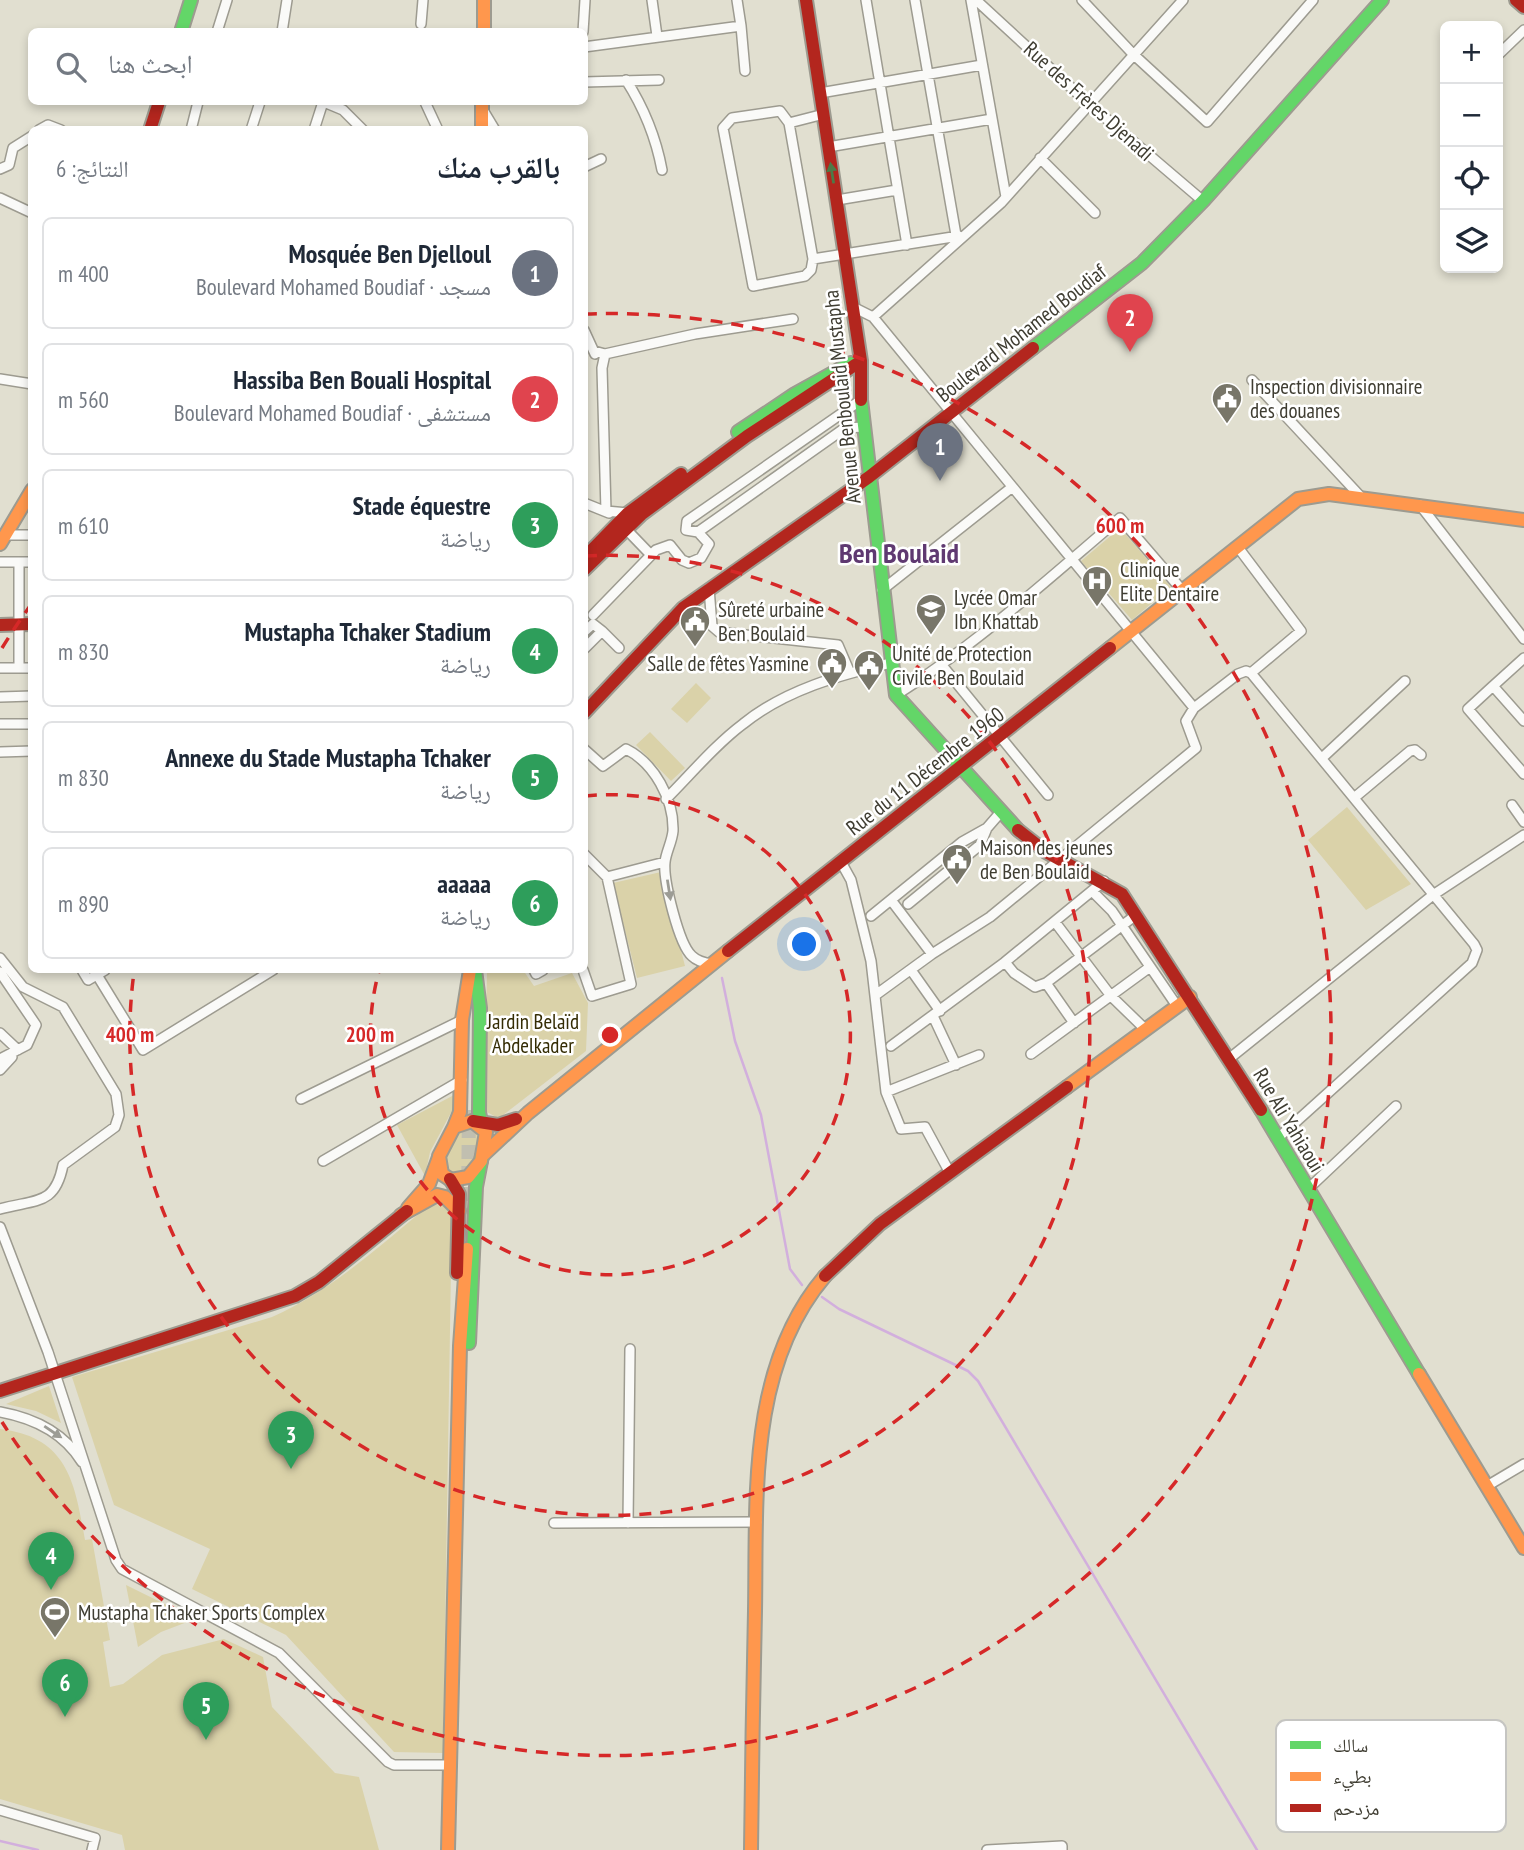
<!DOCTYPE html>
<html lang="ar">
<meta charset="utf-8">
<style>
body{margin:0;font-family:"PT Sans Narrow","Noto Naskh Arabic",sans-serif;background:#f2f2f3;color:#1f2937;direction:rtl}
.controls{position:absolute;right:21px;top:21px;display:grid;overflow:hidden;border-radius:10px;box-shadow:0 4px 10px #0003}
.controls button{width:63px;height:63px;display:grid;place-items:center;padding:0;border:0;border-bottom:2px solid #e0e1e3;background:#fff;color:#1f2937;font:35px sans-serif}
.you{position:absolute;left:805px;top:945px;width:24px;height:24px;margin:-18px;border:5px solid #fff;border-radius:50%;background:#1a73e8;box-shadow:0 0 0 10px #1a73e833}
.badge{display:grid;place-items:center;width:46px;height:46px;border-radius:50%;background:#787669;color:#fff;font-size:23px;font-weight:700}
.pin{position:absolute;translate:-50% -58px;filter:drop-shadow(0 2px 4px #0008)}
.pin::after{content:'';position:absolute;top:37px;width:24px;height:21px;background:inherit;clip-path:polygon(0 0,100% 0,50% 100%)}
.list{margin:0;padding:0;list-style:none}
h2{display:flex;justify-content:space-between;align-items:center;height:91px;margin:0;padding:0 28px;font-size:30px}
h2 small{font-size:23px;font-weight:400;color:#747a83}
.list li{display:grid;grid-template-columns:46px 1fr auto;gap:21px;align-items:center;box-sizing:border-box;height:112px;margin:0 14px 14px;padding:0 14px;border:2px solid #e0e1e3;border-radius:10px}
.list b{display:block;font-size:26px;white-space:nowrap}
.list p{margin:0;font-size:23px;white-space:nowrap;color:#747a83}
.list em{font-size:23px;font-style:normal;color:#747a83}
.icon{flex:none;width:38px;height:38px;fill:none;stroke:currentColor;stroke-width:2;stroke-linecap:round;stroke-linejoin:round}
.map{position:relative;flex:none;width:1524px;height:1850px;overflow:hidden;direction:ltr}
.search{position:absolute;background:#fff;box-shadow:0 4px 10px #0003;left:28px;top:28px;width:560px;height:77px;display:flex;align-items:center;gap:18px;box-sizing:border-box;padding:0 24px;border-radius:10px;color:#747a83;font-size:26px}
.panel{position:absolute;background:#fff;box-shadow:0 4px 10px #0003;left:28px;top:126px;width:560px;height:847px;border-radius:10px;direction:rtl}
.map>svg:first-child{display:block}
.green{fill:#dad2a9}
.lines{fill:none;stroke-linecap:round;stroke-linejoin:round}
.stream{stroke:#d2afdd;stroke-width:2.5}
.primary-tunnel{stroke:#c1bfb0;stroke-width:14;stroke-dasharray:14 7;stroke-linecap:butt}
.street-casing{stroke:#9d9b90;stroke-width:12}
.fast-casing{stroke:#9d9b90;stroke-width:16}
.slow-casing{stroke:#9d9b90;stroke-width:16}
.jam-casing{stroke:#9d9b90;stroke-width:16}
.street{stroke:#fafaf8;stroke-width:9}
.fast{stroke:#63d668;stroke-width:12}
.slow{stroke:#ff974d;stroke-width:12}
.jam{stroke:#b3261e;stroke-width:12}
.oneway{fill:#4d7a48}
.oneway2{fill:#9c9c95}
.ring{fill:none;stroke:#d62828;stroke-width:3.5;stroke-dasharray:12 9}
.labels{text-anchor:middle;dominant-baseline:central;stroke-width:5;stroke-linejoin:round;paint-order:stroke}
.street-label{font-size:21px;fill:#3f3d32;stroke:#fff}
.poi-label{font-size:21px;fill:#3f3d32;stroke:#fff;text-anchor:start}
.park-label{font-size:21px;fill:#342c04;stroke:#fff}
.district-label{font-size:28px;font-weight:bold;fill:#5f3971;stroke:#fff}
.key{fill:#fff;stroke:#c5c5c2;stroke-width:2}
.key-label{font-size:19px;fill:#3f3d32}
.centre{fill:#d62828;stroke:#fff;stroke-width:3.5}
.ring-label{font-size:21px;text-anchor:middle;font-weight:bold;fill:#d62828;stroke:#fff;stroke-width:5;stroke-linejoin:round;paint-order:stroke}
</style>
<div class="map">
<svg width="1524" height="1850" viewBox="0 0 1524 1850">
<rect width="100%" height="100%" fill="#e1dfd0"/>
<!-- green -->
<path class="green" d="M1120,528L1171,587L1132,620L1081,561Z
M696,683L711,698L687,723L671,709Z
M650,732L685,768L671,781L636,745Z
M1347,807L1411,884L1366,910L1308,840Z
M661,872L685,966L637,978L613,883Z
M487,970H523L534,986L572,973L588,1003L586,1051L502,1116L496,1117L487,1112L485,1101Z
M456,1094L454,1107L430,1152L425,1176L397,1125Z
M465,1126L483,1136L472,1168L458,1176L447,1169C443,1150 449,1137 465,1126Z
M440,1201L452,1209L443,1753L394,1752L286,1635L192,1589L210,1549L114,1505L72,1377L272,1317C332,1291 380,1245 431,1204Z
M49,1386L61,1423L36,1411L6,1404Z
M0,1429C68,1437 75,1483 85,1540L92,1539L110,1640L103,1642L110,1687L123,1684L162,1655L224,1639L263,1657L272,1707L335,1773L359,1777L379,1850H125L122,1835L0,1799Z
M126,1585L195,1619L161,1632L138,1647Z"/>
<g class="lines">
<!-- stream -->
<path class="stream" d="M722,978L735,1041L761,1115L790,1269L802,1285
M822,1297L839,1309L968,1371L978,1381L1257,1850
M0,1841L38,1850"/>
<!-- primary-tunnel -->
<path class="primary-tunnel" d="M468,1201L469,1110"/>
<!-- street casing -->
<g class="street-casing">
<path id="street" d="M652,0L657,36
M737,0L741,26
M866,0L907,245
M915,0L956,235
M971,0L1006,197
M976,0L1088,103L1203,201
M1082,0L1133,54L1207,122L1313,0
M421,24L423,0
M217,32L227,0
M282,32L287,0
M583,32L585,0
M584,47L741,26L745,71
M1498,55L1524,30
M626,80C644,108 656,138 662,170
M584,82L659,80
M820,93L982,65
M324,102L343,110L363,130
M425,102L438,130
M483,110L495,130
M780,111L789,123L813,259L811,270L805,276L753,286L723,128L732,118Z
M789,123L824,114
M39,130L48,125L61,130
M191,130L198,102
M251,130L260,102
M314,130L323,102
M828,147L992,119
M1040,158L1095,213
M584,167L601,159
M0,169L9,165L13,148L32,136
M0,198L32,213
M837,200L897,190
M813,259L959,236
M853,307L873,317L1194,708L1238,674L1246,671L1251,673L1474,944L1477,950L1472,963L1278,1138
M873,317L1001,203L1183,0
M584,330L595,354
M594,351L605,354L695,334L793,319
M605,354L602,368L606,511L628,513
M0,379L32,384
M1252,380L1361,497
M584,503L609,513
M1420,505L1524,639
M624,527L651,555
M698,532L686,530L687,521L861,400
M5,535H32
M1237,546L1301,631L1251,673
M0,562H32
M19,562V668
M709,588L712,626L719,632L838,645L850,673
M882,590L1011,488
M593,615L656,550L670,545L682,560L689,563L701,558L709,544L698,532L845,428L864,427
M584,632L593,624L602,631
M584,649L602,631L619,648
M1524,658L1493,686L1524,721
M941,664L1048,795
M0,668H32
M1493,686L1468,709L1524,774
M896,695C976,645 1048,579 1120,518L1181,589
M0,697L32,696
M0,724H32
M584,749L603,766L626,749C654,763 674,799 673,831C672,842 666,852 665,862C663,880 679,945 692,956C697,961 705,963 712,964
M0,752L32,751
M1322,758L1405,681
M1354,798L1410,751L1415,750L1421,755
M666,799C691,774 715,745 743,724C785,690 839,675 891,663
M1512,805L1524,822
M584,854L607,877L665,862
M841,862L851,880L871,961L886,1092L901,1129L925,1127L950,1173
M1092,891L1112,911L1177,1006
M891,900L932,954
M908,904L980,845L987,828
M871,916L962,842L987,828L1000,813
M1055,922L1111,996L1145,1029
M0,958L23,987L63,1007L116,1094L119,1115L115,1127L63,1165C55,1206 36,1199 0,1209
M1005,962L1014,973L1035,987L1046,983L1136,915
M82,970L88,980L105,970
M534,970L536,974L543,970
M583,970L592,996L631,984L607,877
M911,970L940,1011
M0,972L36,1025L27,1045L0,1059
M97,975L143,1050L273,970
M1046,983L1074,1023
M877,994L932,954L990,917L1196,748L1186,721L1194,708
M933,1016L956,1065
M0,1033L18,1050
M891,1046L1005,962L1104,881
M1031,1054L1150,967
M1230,1058L1433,895L1524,835
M0,1070L12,1057
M886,1092L979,1055
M301,1099L462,1020
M323,1161L462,1080
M1308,1189L1396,1106
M0,1227L48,1352L116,1560L122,1569L279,1653L388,1762L394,1765H449
M0,1412C33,1418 64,1433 82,1462
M1487,1486L1524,1464
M554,1523L757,1522
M628,1523L630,1349
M0,1810L95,1838L92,1850
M987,1850L1062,1846V1850"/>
</g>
<!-- fast casing -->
<g class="fast-casing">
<path id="fast" d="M181,32L191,0
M1033,348L1142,263L1203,201L1382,0
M861,400L896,695L1018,830
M738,432L795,394L851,363
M475,970L480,1008L479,1112L482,1127
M1261,1110L1419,1374
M469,1343L476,1187L482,1156"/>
</g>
<!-- slow casing -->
<g class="slow-casing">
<path id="slow" d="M484,0V32
M482,102V130
M0,544L32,490
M1110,648L1298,499L1329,494L1524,520
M1067,1087L1190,997
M472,1121L486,1132L481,1161L468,1177L451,1180L442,1174L439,1156L454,1127Z
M454,1127L460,1112L462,1020L470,970
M482,1156L528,1113L728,951
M408,1208L429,1184L439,1157
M401,1215L437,1195L445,1197L459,1211
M1419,1374L1524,1548
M448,1850L460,1346L467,1249
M751,1850C752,1770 753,1691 755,1611C757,1499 747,1367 825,1276"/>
</g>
<!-- jam casing -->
<g class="jam-casing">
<path id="jam" d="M806,0L861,361V400
M1516,0L1524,7
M150,130L159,102
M584,558L628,513L681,474
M584,570L642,514L747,436L861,361
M0,625L32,624
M584,713L683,608L869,477L1033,348
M1018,830L1046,852L1122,894L1261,1110
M728,951L1110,648
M473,1121L498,1125L516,1119
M450,1179L459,1194L457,1273
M825,1276L880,1224L1067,1087
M0,1391L295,1296L319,1282L407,1211"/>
</g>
<!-- street -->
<use href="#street" class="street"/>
<!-- fast -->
<use href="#fast" class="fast"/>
<!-- slow -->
<use href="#slow" class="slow"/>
<!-- jam -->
<use href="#jam" class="jam"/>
</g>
<!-- one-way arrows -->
<defs><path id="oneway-solid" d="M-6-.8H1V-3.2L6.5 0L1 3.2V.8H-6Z" transform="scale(1.75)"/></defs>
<use class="oneway" href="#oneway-solid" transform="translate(832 173) rotate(-99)"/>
<g class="oneway2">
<use href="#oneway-solid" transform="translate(669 890) rotate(81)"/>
<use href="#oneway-solid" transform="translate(53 1432) rotate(34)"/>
</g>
<!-- distance rings -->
<g class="ring">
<path d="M585 796A240 240 0 1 1 379 971"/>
<path d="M585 556A480 480 0 1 1 134 972"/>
<path d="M2 648A721 721 0 0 1 30 606M585 314A721 721 0 1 1 2 1422"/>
</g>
<!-- icons -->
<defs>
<g id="civic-pin" transform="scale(1.575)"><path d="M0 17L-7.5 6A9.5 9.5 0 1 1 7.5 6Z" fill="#787669" stroke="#fff"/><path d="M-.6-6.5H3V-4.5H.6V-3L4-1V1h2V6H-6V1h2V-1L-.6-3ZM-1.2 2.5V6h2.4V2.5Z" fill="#fff"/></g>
<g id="hospital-pin" transform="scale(1.575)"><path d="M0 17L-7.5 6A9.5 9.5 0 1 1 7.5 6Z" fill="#787669" stroke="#fff"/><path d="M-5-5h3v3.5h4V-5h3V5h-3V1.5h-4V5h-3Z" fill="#fff"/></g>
<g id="school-pin" transform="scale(1.575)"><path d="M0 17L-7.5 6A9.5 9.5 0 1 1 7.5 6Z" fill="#787669" stroke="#fff"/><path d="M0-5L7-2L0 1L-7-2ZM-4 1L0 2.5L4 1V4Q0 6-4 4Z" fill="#fff"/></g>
<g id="stadium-pin" transform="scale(1.575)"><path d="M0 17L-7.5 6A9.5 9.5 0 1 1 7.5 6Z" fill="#787669" stroke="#fff"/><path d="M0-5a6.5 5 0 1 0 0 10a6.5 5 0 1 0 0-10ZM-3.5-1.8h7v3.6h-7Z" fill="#fff"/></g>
</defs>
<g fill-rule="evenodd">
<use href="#civic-pin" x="1227" y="398"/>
<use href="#hospital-pin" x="1097" y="581"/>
<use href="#school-pin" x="931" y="609"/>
<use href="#civic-pin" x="695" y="621"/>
<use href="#civic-pin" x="832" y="663"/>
<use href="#civic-pin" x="869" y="665"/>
<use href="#civic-pin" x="957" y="859"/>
<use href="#stadium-pin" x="55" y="1612"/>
</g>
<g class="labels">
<!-- street labels -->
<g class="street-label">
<text transform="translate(1089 101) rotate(42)">Rue des Frères Djenadi</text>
<text transform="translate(1021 333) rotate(-38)">Boulevard Mohamed Boudiaf</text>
<text transform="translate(842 397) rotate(-96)">Avenue Benboulaid Mustapha</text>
<text transform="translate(925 771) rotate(-38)">Rue du 11 Décembre 1960</text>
<text transform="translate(1289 1120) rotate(59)">Rue Ali Yahiaoui</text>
</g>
<!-- poi labels -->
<g class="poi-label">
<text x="1250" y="386">Inspection divisionnaire<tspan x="1250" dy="24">des douanes</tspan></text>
<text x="1120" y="569">Clinique<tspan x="1120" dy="24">Elite Dentaire</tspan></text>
<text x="954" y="597">Lycée Omar<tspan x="954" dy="24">Ibn Khattab</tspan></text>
<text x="718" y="609">Sûreté urbaine<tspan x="718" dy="24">Ben Boulaid</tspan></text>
<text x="892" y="653">Unité de Protection<tspan x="892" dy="24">Civile Ben Boulaid</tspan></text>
<text x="809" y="663" text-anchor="end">Salle de fêtes Yasmine</text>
<text x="980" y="847">Maison des jeunes<tspan x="980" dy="24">de Ben Boulaid</tspan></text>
<text x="78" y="1612">Mustapha Tchaker Sports Complex</text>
</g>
<!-- park labels -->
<g class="park-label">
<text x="533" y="1021">Jardin Belaïd<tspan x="533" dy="24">Abdelkader</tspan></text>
</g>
<!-- district labels -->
<g class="district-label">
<text x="899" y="552">Ben Boulaid</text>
</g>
</g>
<!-- legend -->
<rect x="1276" y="1720" width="230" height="112" rx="10" class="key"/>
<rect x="1290" y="1741" width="31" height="8" fill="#63d668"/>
<rect x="1290" y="1772" width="31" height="9" fill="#ff974d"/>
<rect x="1290" y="1804" width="31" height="8" fill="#b3261e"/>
<g class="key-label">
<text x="1333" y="1752">سالك</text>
<text x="1333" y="1783">بطيء</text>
<text x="1333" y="1815">مزدحم</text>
</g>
<circle cx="610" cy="1035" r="10" class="centre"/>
<g class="ring-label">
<text x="1120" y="533">600 m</text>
<text x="130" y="1042">400 m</text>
<text x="370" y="1042">200 m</text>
</g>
</svg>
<div class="controls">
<button>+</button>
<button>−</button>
<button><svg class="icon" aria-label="locate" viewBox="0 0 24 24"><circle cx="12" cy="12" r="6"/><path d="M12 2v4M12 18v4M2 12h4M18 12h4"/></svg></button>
<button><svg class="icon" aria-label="layers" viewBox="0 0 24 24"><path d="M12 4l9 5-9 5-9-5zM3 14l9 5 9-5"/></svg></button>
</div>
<div class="you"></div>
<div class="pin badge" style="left:940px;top:481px;background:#6b7280">1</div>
<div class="pin badge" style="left:1130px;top:352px;background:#e0444e">2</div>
<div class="pin badge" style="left:291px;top:1469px;background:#2e9e5b">3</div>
<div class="pin badge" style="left:51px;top:1590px;background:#2e9e5b">4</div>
<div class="pin badge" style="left:206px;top:1740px;background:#2e9e5b">5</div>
<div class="pin badge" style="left:65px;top:1717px;background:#2e9e5b">6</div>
<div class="search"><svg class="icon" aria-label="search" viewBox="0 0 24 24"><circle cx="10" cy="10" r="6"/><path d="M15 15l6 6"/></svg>ابحث هنا</div>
<section class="panel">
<h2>بالقرب منك<small>النتائج: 6</small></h2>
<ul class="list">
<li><span class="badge" style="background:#6b7280">1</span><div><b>Mosquée Ben Djelloul</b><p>مسجد · Boulevard Mohamed Boudiaf</p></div><em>400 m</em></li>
<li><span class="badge" style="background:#e0444e">2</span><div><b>Hassiba Ben Bouali Hospital</b><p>مستشفى · Boulevard Mohamed Boudiaf</p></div><em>560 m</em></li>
<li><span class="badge" style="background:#2e9e5b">3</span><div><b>Stade équestre</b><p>رياضة</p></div><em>610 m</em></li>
<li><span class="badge" style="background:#2e9e5b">4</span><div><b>Mustapha Tchaker Stadium</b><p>رياضة</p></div><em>830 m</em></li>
<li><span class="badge" style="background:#2e9e5b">5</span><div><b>Annexe du Stade Mustapha Tchaker</b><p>رياضة</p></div><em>830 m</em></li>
<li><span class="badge" style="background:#2e9e5b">6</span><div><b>aaaaa</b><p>رياضة</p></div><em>890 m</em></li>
</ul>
</section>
</div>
